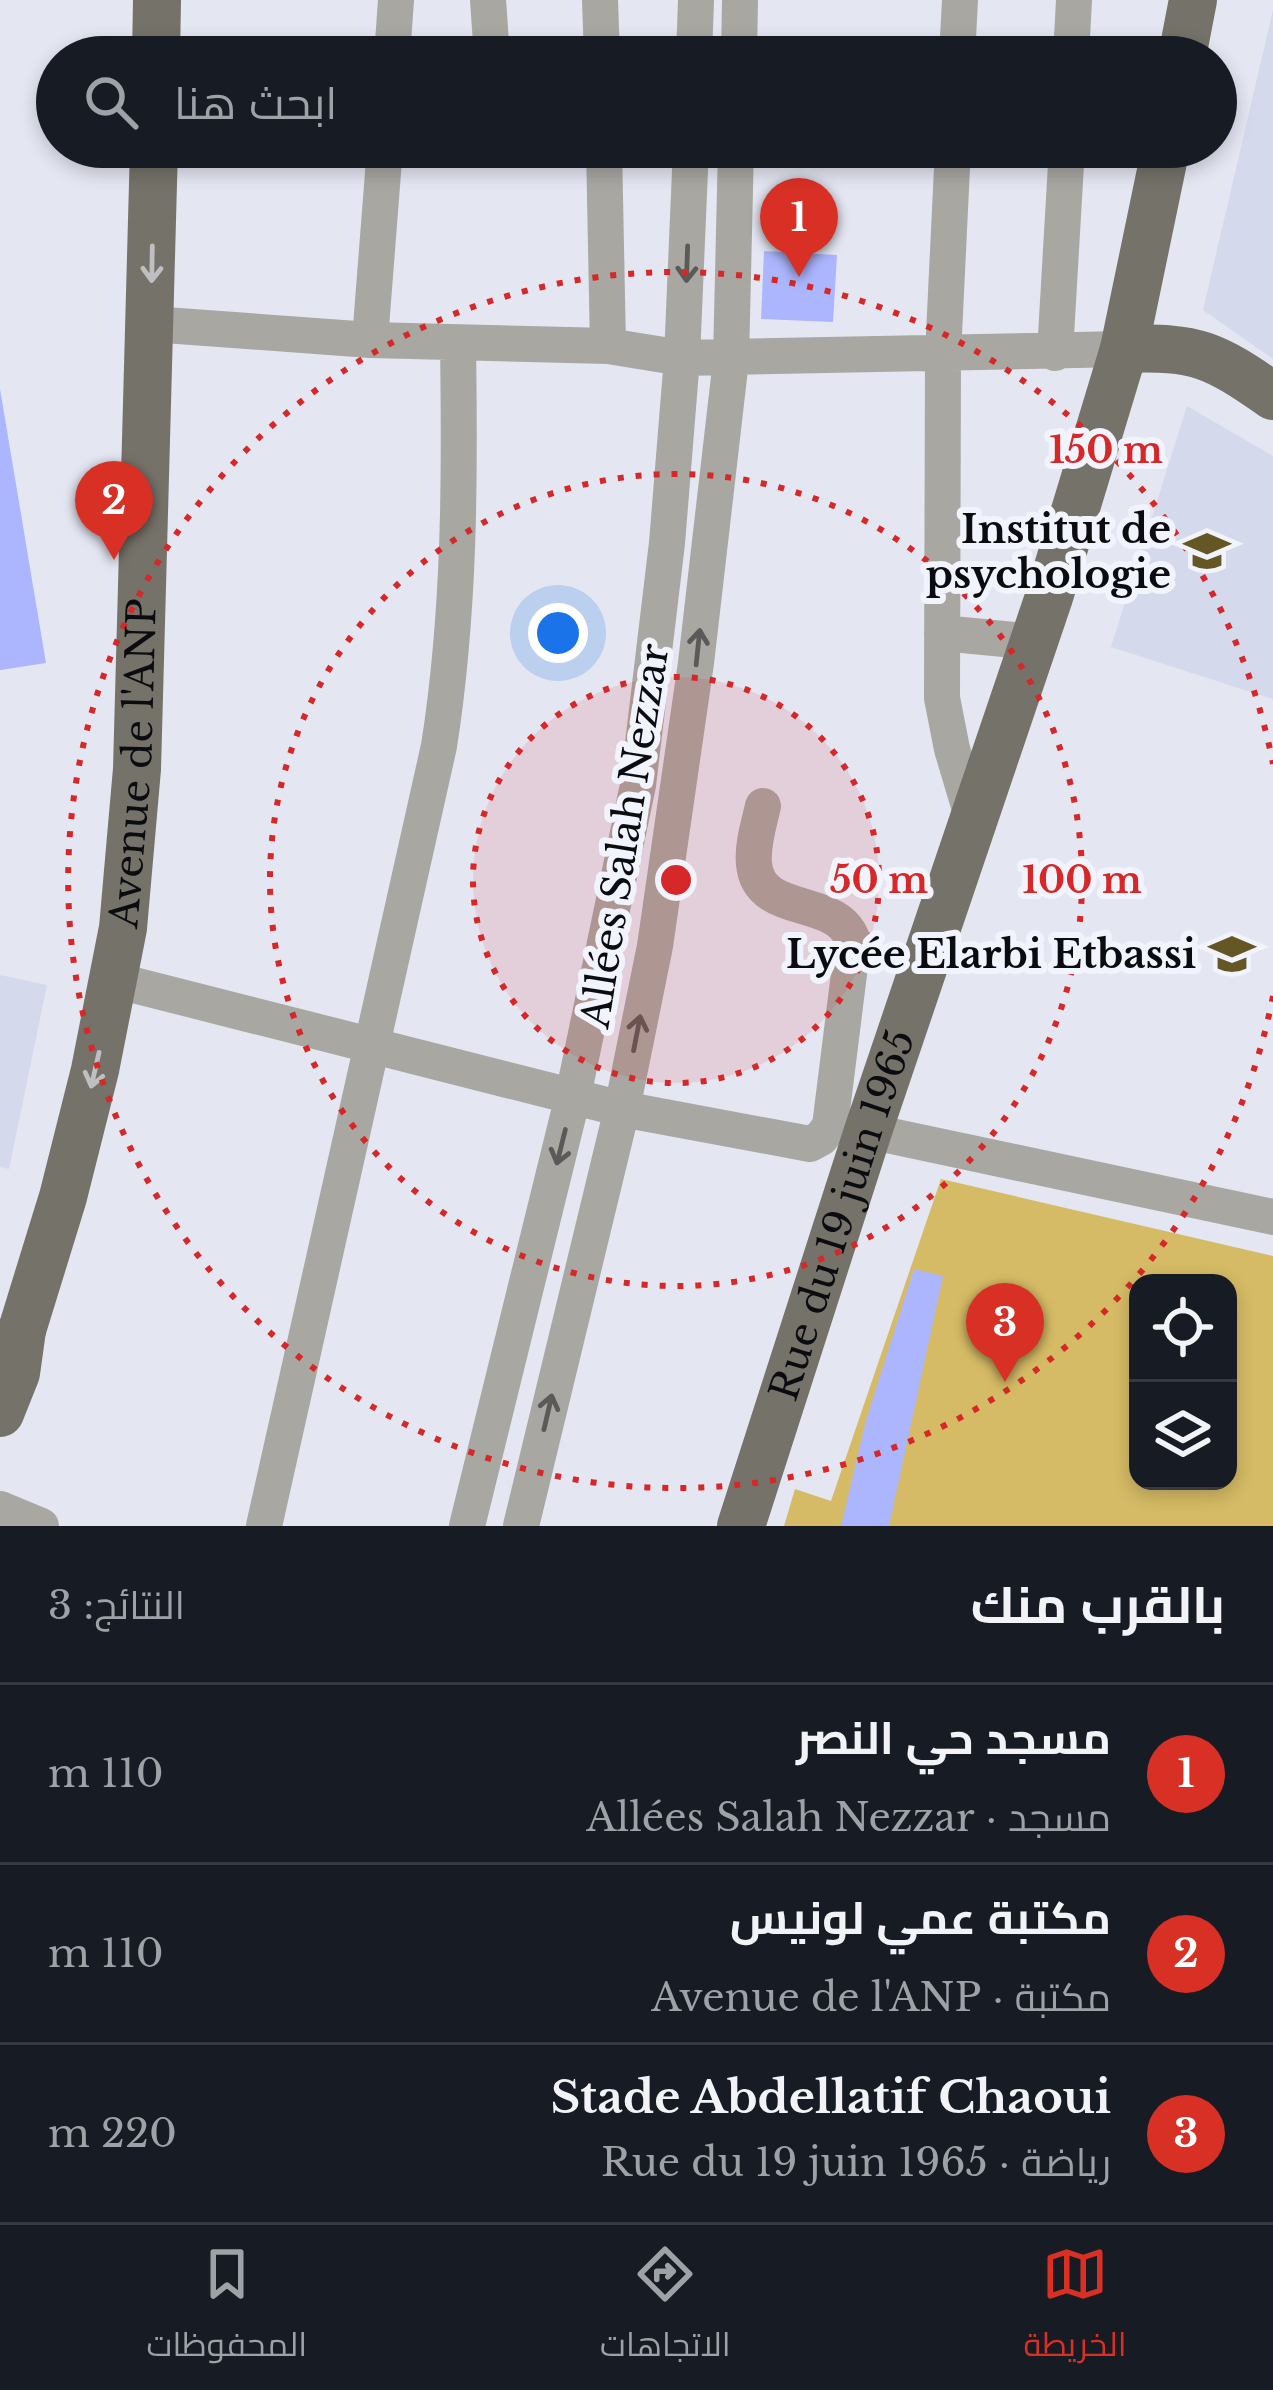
<!DOCTYPE html>
<html lang="ar">
<meta charset="utf-8">
<style>
body{margin:0;font-family:"Libre Baskerville",Cairo,serif;background:#242831;color:#f1f3f6;direction:rtl}
.controls{position:absolute;right:36px;bottom:36px;display:grid;overflow:hidden;border-radius:24px;box-shadow:0 6px 18px #0003}
.controls button{width:108px;height:108px;display:grid;place-items:center;padding:0;border:0;border-bottom:3px solid #363941;background:#171b24;color:#f1f3f6;font:60px sans-serif}
.you{position:absolute;left:558px;top:633px;width:42px;height:42px;margin:-30px;border:9px solid #fff;border-radius:50%;background:#1a73e8;box-shadow:0 0 0 18px #1a73e833}
.badge{display:grid;place-items:center;width:78px;height:78px;border-radius:50%;background:#d93025;color:#fff;font-size:39px;font-weight:700}
.pin{position:absolute;translate:-50% -99px;filter:drop-shadow(0 3px 6px #0008)}
.pin::after{content:'';position:absolute;top:63px;width:42px;height:36px;background:inherit;clip-path:polygon(0 0,100% 0,50% 100%)}
.list{margin:0;padding:0;list-style:none}
h2{display:flex;justify-content:space-between;align-items:center;height:156px;margin:0;padding:0 48px;font-size:51px}
h2 small{font-size:39px;font-weight:400;color:#9ea1a6}
.list li{display:grid;grid-template-columns:78px 1fr auto;gap:36px;align-items:center;box-sizing:border-box;height:180px;padding:0 48px;border-top:3px solid #363941}
.list b{display:block;font-size:45px;white-space:nowrap}
.list p{margin:0;font-size:39px;white-space:nowrap;color:#9ea1a6}
.list em{font-size:39px;font-style:normal;color:#9ea1a6}
.icon{flex:none;width:66px;height:66px;fill:none;stroke:currentColor;stroke-width:2;stroke-linecap:round;stroke-linejoin:round}
.map{position:relative;flex:none;width:1273px;height:1526px;overflow:hidden;direction:ltr}
.search{position:absolute;background:#171b24;box-shadow:0 6px 18px #0003;left:36px;right:36px;top:36px;height:132px;display:flex;align-items:center;gap:30px;box-sizing:border-box;padding:0 42px;border-radius:66px;color:#9ea1a6;font-size:45px}
.sheet{height:696px;background:#171b24}
nav{display:flex;justify-content:space-around;align-items:center;box-sizing:border-box;height:168px;border-top:3px solid #363941;background:#171b24;font-size:33px;color:#9ea1a6}
nav a{display:grid;justify-items:center;gap:6px}
nav .on{color:#d93025}
.map>svg:first-child{display:block}
.built{fill:#d5d9ec}
.green{fill:#d5bb65;fill-rule:evenodd}
.building{fill:#acb6fe}
.lines{fill:none;stroke-linecap:round;stroke-linejoin:round}
.minor{stroke:#a9a7a2;stroke-width:36}
.major{stroke:#757269;stroke-width:48}
.oneway{stroke:#bfbfc2}
.oneway2{stroke:#5a5a59}
.ring{fill:none;stroke:#d62828;stroke-width:6;stroke-dasharray:6 12}
.labels{text-anchor:middle;dominant-baseline:central;stroke-width:12;stroke-linejoin:round;paint-order:stroke}
.poi-label{font-size:39px;font-weight:bold;fill:#0b0c10;stroke:#f1f3fd;text-anchor:end}
.street-label{font-size:39px;fill:#0b0c10;stroke:#f1f3fd}
.centre{fill:#d62828;stroke:#f1f3fd;stroke-width:6}
.ring-label{font-size:36px;text-anchor:middle;font-weight:bold;fill:#d62828;stroke:#f1f3fd;stroke-width:12;stroke-linejoin:round;paint-order:stroke}
</style>
<div class="map">
<svg width="1273" height="1526" viewBox="0 0 1273 1526">
<rect width="100%" height="100%" fill="#e4e6f2"/>
<!-- built -->
<path class="built" d="M1273,10V359L1203,310Z
M1187,406L1273,456V699L1111,647Z
M0,975L47,985L9,1169L0,1167Z"/>
<!-- green -->
<path class="green" d="M941,1179L1273,1256V1526H784L795,1489L831,1501ZM1138,1283H1228V1481H1138Z"/>
<!-- building -->
<path class="building" d="M764,251L837,255L833,322L761,319Z
M0,389L46,663L0,670Z
M914,1269L943,1276L889,1526H841L866,1420Z"/>
<g class="lines">
<!-- minor -->
<path class="minor" d="M488,0L492,57
M600,0L602,57
M392,57L396,0
M694,57L696,0
M739,57L740,0
M957,57L960,0
M1071,57L1074,0
M604,147L608,346
M953,147L943,355L942,698L952,749L972,816
M151,324L370,340L608,346L682,358L1124,349
M370,340L385,147
M1055,353L1067,147
M942,633L1035,642
M114,980L622,1109L810,1144L821,1138L830,1126L853,942C840,894 759,919 754,864C752,845 759,824 763,806
M868,1131L1273,1217
M0,1509L41,1526
M264,1526L439,746C460,612 460,478 458,343
M467,1526L573,1096L638,785L667,543L682,358L691,147
M521,1526L622,1109L655,946L696,663L731,360L736,147"/>
<!-- major -->
<g class="major">
<path d="M156,57L157,0"/>
<path d="M1182,57L1193,0"/>
<path d="M1124,349C1197,346 1214,355 1273,396"/>
<path id="s1" d="M0,1361L22,1330L63,1197L95,1070L123,928L137,769L154,147"/>
<path d="M0,1413L16,1373L22,1330"/>
<path id="s2" d="M741,1526L868,1131L1049,597L1124,349L1166,147"/>
</g>
</g>
<!-- one-way arrows -->
<defs><path id="oneway-shaft" d="M-6 0H5M1.5-3L5.5 0L1.5 3" fill="none" stroke-width="1.6" stroke-linecap="round" stroke-linejoin="round" transform="scale(3)"/></defs>
<g class="oneway">
<use href="#oneway-shaft" transform="translate(152 264) rotate(91)"/>
<use href="#oneway-shaft" transform="translate(95 1070) rotate(103)"/>
</g>
<g class="oneway2">
<use href="#oneway-shaft" transform="translate(687 264) rotate(92)"/>
<use href="#oneway-shaft" transform="translate(698 647) rotate(-84)"/>
<use href="#oneway-shaft" transform="translate(637 1033) rotate(-79)"/>
<use href="#oneway-shaft" transform="translate(561 1147) rotate(104)"/>
<use href="#oneway-shaft" transform="translate(548 1412) rotate(-77)"/>
</g>
<!-- distance rings -->
<circle cx="676" cy="880" r="203" fill="#d62828" fill-opacity=".12"/>
<g class="ring">
<circle cx="676" cy="880" r="203"/>
<circle cx="676" cy="880" r="406"/>
<path d="M1273 996A608 608 0 1 1 1273 764"/>
</g>
<!-- icons -->
<defs>
<g id="university-bare" transform="scale(3.6)"><path d="M0-5L7-2L0 1L-7-2ZM-4 1L0 2.5L4 1V4Q0 6-4 4Z" fill="#655724" stroke="#f1f3fd" stroke-width="2.5" paint-order="stroke"/></g>
<g id="school-bare" transform="scale(3.6)"><path d="M0-5L7-2L0 1L-7-2ZM-4 1L0 2.5L4 1V4Q0 6-4 4Z" fill="#655724" stroke="#f1f3fd" stroke-width="2.5" paint-order="stroke"/></g>
</defs>
<g fill-rule="evenodd">
<use href="#university-bare" x="1207" y="551"/>
<use href="#school-bare" x="1232" y="954"/>
</g>
<g class="labels">
<!-- poi labels -->
<g class="poi-label">
<text x="1171" y="529">Institut de<tspan x="1171" dy="45">psychologie</tspan></text>
<text x="1196" y="954">Lycée Elarbi Etbassi</text>
</g>
<!-- street labels -->
<g class="street-label">
<text stroke="none"><textPath href="#s1" startOffset="618">Avenue de l'ANP</textPath></text>
<text transform="translate(625 836) rotate(-81)">Allées Salah Nezzar</text>
<text stroke="none"><textPath href="#s2" startOffset="327">Rue du 19 juin 1965</textPath></text>
</g>
</g>
<circle cx="676" cy="880" r="18" class="centre"/>
<g class="ring-label">
<text x="1106" y="463">150 m</text>
<text x="879" y="893">50 m</text>
<text x="1082" y="893">100 m</text>
</g>
</svg>
<div class="controls">
<button><svg class="icon" aria-label="locate" viewBox="0 0 24 24"><circle cx="12" cy="12" r="6"/><path d="M12 2v4M12 18v4M2 12h4M18 12h4"/></svg></button>
<button><svg class="icon" aria-label="layers" viewBox="0 0 24 24"><path d="M12 4l9 5-9 5-9-5zM3 14l9 5 9-5"/></svg></button>
</div>
<div class="you"></div>
<div class="pin badge" style="left:799px;top:277px">1</div>
<div class="pin badge" style="left:114px;top:560px">2</div>
<div class="pin badge" style="left:1005px;top:1382px">3</div>
<div class="search"><svg class="icon" aria-label="search" viewBox="0 0 24 24"><circle cx="10" cy="10" r="6"/><path d="M15 15l6 6"/></svg>ابحث هنا</div>
</div>
<section class="sheet">
<h2>بالقرب منك<small>النتائج: 3</small></h2>
<ul class="list">
<li><span class="badge">1</span><div><b>مسجد حي النصر</b><p>مسجد · Allées Salah Nezzar</p></div><em>110 m</em></li>
<li><span class="badge">2</span><div><b>مكتبة عمي لونيس</b><p>مكتبة · Avenue de l'ANP</p></div><em>110 m</em></li>
<li><span class="badge">3</span><div><b>Stade Abdellatif Chaoui</b><p>رياضة · Rue du 19 juin 1965</p></div><em>220 m</em></li>
</ul>
</section>
<nav>
<a class="on"><svg class="icon" aria-label="map" viewBox="0 0 24 24"><path d="M3 6l6-2 6 2 6-2v14l-6 2-6-2-6 2zM9 4v14M15 6v14"/></svg>الخريطة</a>
<a><svg class="icon" aria-label="directions" viewBox="0 0 24 24"><path d="M12 3l9 9-9 9-9-9zM9 14v-3h6M13 9l2 2-2 2"/></svg>الاتجاهات</a>
<a><svg class="icon" aria-label="saved" viewBox="0 0 24 24"><path d="M7 4h10v16l-5-4-5 4z"/></svg>المحفوظات</a>
</nav>
